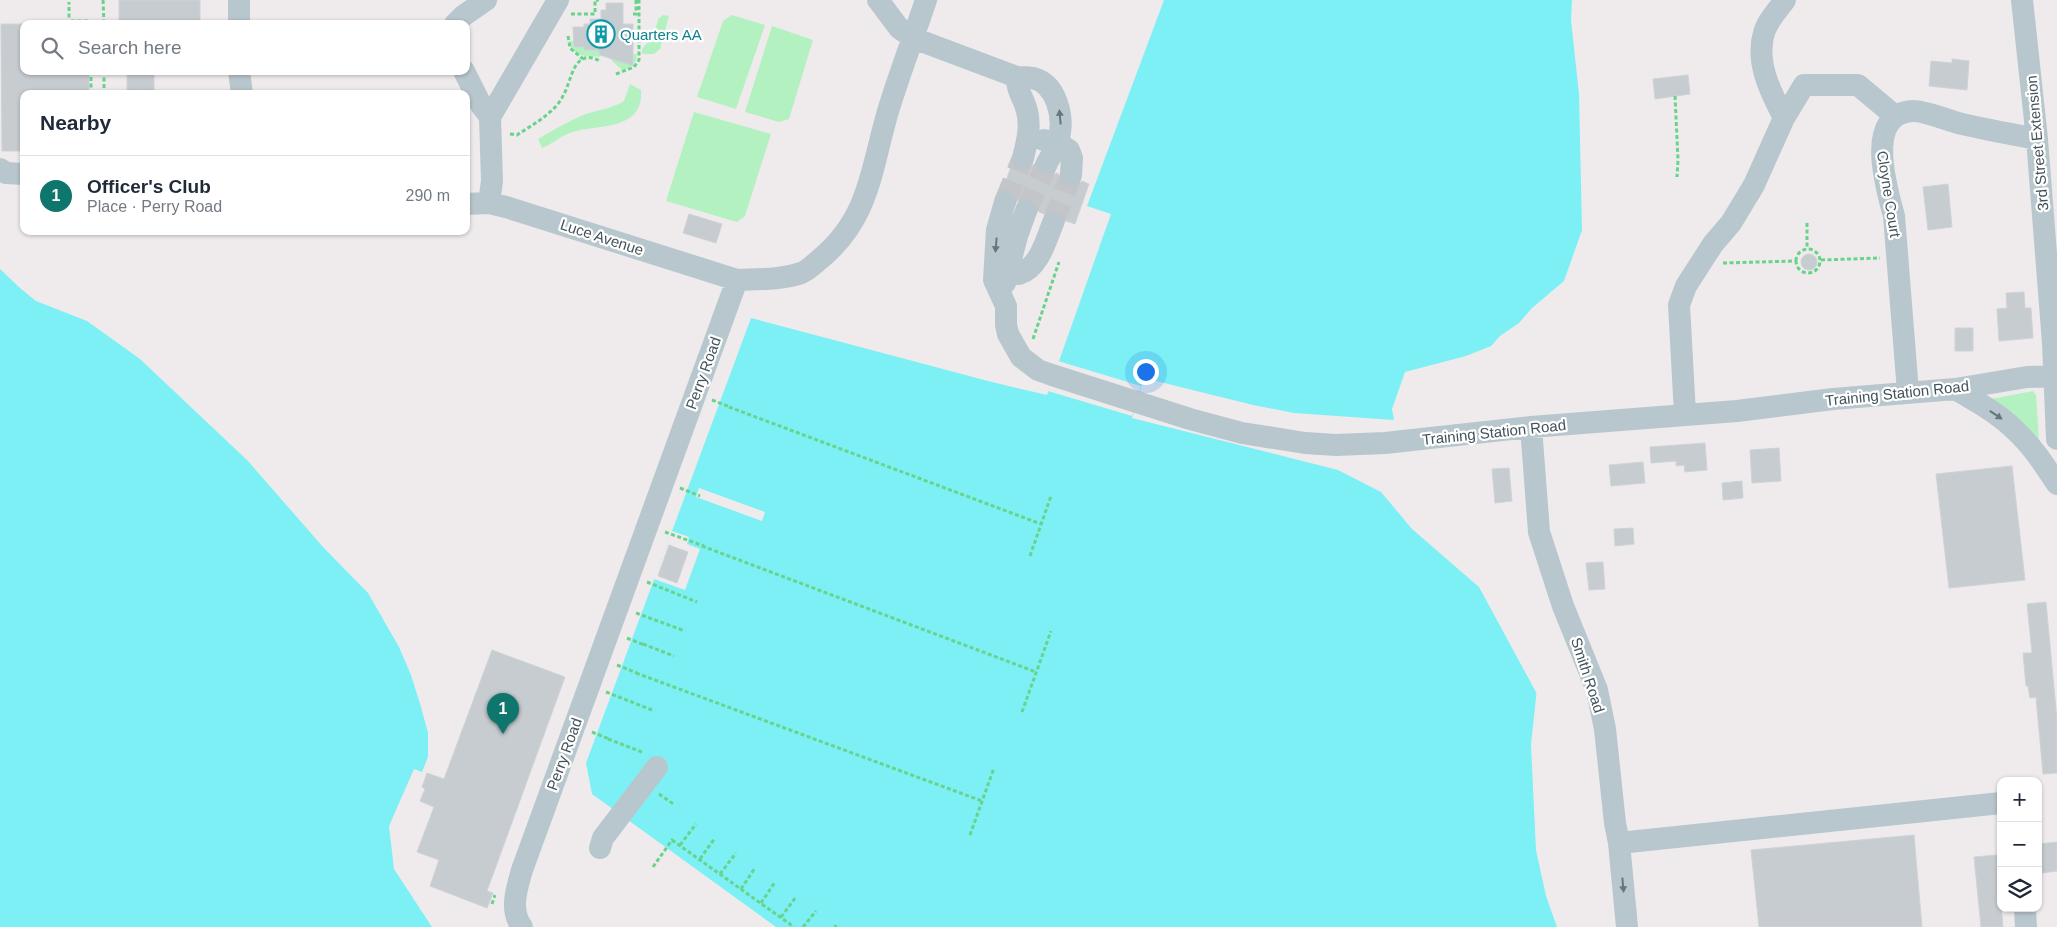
<!DOCTYPE html>
<meta charset="utf-8">
<style>
body{margin:0;font-family:Helvetica,sans-serif;background:#f2f2f3;color:#1f2937}
.controls{position:absolute;right:15px;bottom:15px;display:grid;overflow:hidden;border-radius:10px;box-shadow:0 1px 4px #0004}
.controls button{width:45px;height:45px;display:grid;place-items:center;padding:0;border:0;border-bottom:1px solid #e0e1e3;background:#fff;color:#1f2937;font:25px sans-serif}
.you{position:absolute;left:1145px;top:371px;width:18px;height:18px;margin:-12px;border:4px solid #fff;border-radius:50%;background:#1a73e8;box-shadow:0 0 0 8px #1a73e833}
.badge{display:grid;place-items:center;width:32px;height:32px;border-radius:50%;background:#0f766e;color:#fff;font-size:16px;font-weight:700}
.pin{position:absolute;translate:-50% -41px;filter:drop-shadow(0 1px 2px #0008)}
.pin::after{content:'';position:absolute;top:26px;width:18px;height:15px;background:inherit;clip-path:polygon(0 0,100% 0,50% 100%)}
.list{margin:0;padding:0;list-style:none}
h2{display:flex;justify-content:space-between;align-items:center;height:65px;margin:0;padding:0 20px;font-size:21px}
h2 small{font-size:16px;font-weight:400;color:#747a83}
.list li{display:grid;grid-template-columns:32px 1fr auto;gap:15px;align-items:center;box-sizing:border-box;height:80px;padding:0 20px;border-top:1px solid #e0e1e3}
.list b{display:block;font-size:19px;white-space:nowrap}
.list p{margin:0;font-size:16px;white-space:nowrap;color:#747a83}
.list em{font-size:16px;font-style:normal;color:#747a83}
.icon{flex:none;width:28px;height:28px;fill:none;stroke:currentColor;stroke-width:2;stroke-linecap:round;stroke-linejoin:round}
.map{position:relative;flex:none;width:2057px;height:927px;overflow:hidden}
.search{position:absolute;background:#fff;box-shadow:0 1px 4px #0004;left:20px;top:20px;width:450px;height:55px;display:flex;align-items:center;gap:12px;box-sizing:border-box;padding:0 18px;border-radius:10px;color:#747a83;font-size:19px}
.panel{position:absolute;background:#fff;box-shadow:0 1px 4px #0004;left:20px;top:90px;width:450px;height:145px;border-radius:10px}
.map>svg:first-child{display:block}
.green{fill:#b3f2c0}
.water{fill:#7cf0f4}
.pier{fill:#efebec}
.building{fill:#c7ccd1;stroke:#ced3d8}
.lines{fill:none;stroke-linecap:round;stroke-linejoin:round}
.minor-tunnel{stroke:#c4c5c8;stroke-width:22;stroke-dasharray:22 11;stroke-linecap:butt}
.path{stroke:#68d38b;stroke-width:3;stroke-dasharray:4 2.5;stroke-linecap:butt}
.minor{stroke:#b8c7cd;stroke-width:22}
.oneway{fill:#65767c}
.labels{text-anchor:middle;dominant-baseline:central;stroke-width:4.5;stroke-linejoin:round;paint-order:stroke}
.culture-label{font-size:15px;fill:#0d838f;stroke:#fff;text-anchor:start}
.street-label{font-size:15px;fill:#42535a;stroke:#fff}
</style>
<div class="map">
<svg width="2057" height="927" viewBox="0 0 2057 927">
<rect width="100%" height="100%" fill="#efebec"/>
<!-- green -->
<path class="green" d="M663,15L669,16L660,49L654,54H642V49L654,35L658,19Z
M732,15L765,25L736,109L697,97L723,21Z
M772,26L813,40L789,119L779,122L745,112Z
M569,41H574L584,47V50H598V52H600V57C586,56 573,58 569,41Z
M633,54H637L636,61L629,68L622,70L609,58L628,64L632,61Z
M630,84L641,90C644,131 599,124 573,132C561,135 553,144 542,148L538,139C553,130 567,122 583,115C597,110 611,109 624,101Z
M694,112L771,134L745,216L737,222L666,201Z
M2033,391L2036,395L2039,439C2025,424 2010,410 1991,399Z"/>
<!-- water -->
<path class="water" d="M1164,0H1572L1571,20L1579,94L1582,230L1564,281L1532,308L1519,323L1500,336L1491,346L1466,356L1405,372L1392,409L1394,420L1294,413L1253,405L1144,378L1132,418L1338,470L1381,492L1412,529L1479,587L1537,694L1535,741L1540,857L1558,927H776L592,794L586,763L751,318L992,382L1047,395L1111,214L1087,206Z
M0,269L20,288L36,301L87,321L140,359L248,461L323,547L368,593L399,647L411,675L421,707L428,733V757L422,772L414,769L389,826L394,869L432,927H0Z"/>
<!-- pier -->
<path class="pier" d="M1058,361L1141,386L1132,416L1048,391Z
M699,488L765,512L762,521L696,497Z
M672,531L689,537L687,544L700,549L685,590L654,579Z
M1537,688L1540,694L1537,741L1543,857L1561,927H1557L1546,896L1536,850L1531,745Z"/>
<!-- building -->
<path class="building" d="M119,0H200V24H119Z
M606,3H623V24H633V66L600,55L598,50H584V47H574L573,27H584V24H590V19H601V10H606Z
M1,24H24V71H89V91H38V94H24V151H2Z
M1952,59L1969,61L1967,90L1929,86L1931,61L1952,63Z
M127,71H154V94H138V90L127,91Z
M1688,75L1690,94L1655,99L1653,79Z
M1012,164L1020,171L1027,170L1034,164L1036,170L1040,174L1047,176L1058,173L1060,181L1064,186L1070,188L1077,186L1082,181L1089,184L1075,224L1066,221L1063,215L1058,211L1051,210L1044,214L1039,212L1036,203L1031,199L1024,198L1018,201L1014,193L1003,189Z
M1948,184L1952,227L1928,230L1923,187Z
M689,214L722,224L716,243L683,233Z
M1801 262a8 8 0 1 1 16 0a8 8 0 1 1-16 0Z
M2024,292L2025,308H2031L2033,338L1999,341L1997,309L2007,308L2006,293Z
M1955,328H1973V351H1955Z
M1705,443L1707,470L1685,472L1684,465L1676,466V461L1651,463L1650,447Z
M1779,448L1781,481L1752,483L1750,450Z
M1643,462L1645,483L1611,486L1609,465Z
M2012,466L2025,580L1949,588L1936,474Z
M1509,468L1512,501L1495,503L1492,469Z
M1742,481L1743,498L1723,500L1722,483Z
M1633,528L1634,544L1615,546L1614,529Z
M669,545L688,552L677,583L658,576Z
M1603,562L1605,589L1589,590L1586,563Z
M2046,602L2057,720V773L2043,774L2036,697L2030,698L2028,686H2026L2023,653H2032L2027,604Z
M492,650L565,677L487,891L493,893L487,908L430,886L439,860L417,852L434,807L420,801L425,789L422,787L427,773L444,779Z
M1914,835L1922,927H1759L1751,850Z
M2057,842V871L2042,873L2039,844Z
M1997,855L2003,927H1981L1974,857Z"/>
<g class="lines">
<!-- minor-tunnel -->
<path class="minor-tunnel" d="M1005,202L1023,158
M1026,211L1047,163
M1053,223L1071,175"/>
<!-- path -->
<path class="path" d="M103,0L104,24
M571,14H595V0H599
M633,14H636V0
M71,21H88L91,24
M69,24V2
M568,36L570,48L583,59
M104,71V94
M616,74L634,67L639,60V0
M91,94V71
M1675,96L1678,160L1677,177
M510,134L517,135C529,127 542,120 552,110C557,106 561,100 564,94C572,79 574,47 600,61
M1807,223V249
M1796 261a12 12 0 1 1 24 0a12 12 0 1 1-24 0Z
M1821,260L1880,258
M1723,263L1796,261
M1033,339L1059,262
M712,400L730,407
M729,407L1041,524
M680,488L700,496
M665,532L704,546
M702,546L1036,672
M1030,556L1051,496
M647,582L697,602
M636,613L685,631
M627,638L644,645
M643,644L674,656
M617,665L637,673
M636,673L982,801
M606,692L652,710
M1022,712L1051,631
M592,732L609,739
M608,739L642,752
M659,794L675,805
M970,835L994,768
M672,840L794,927
M680,845L696,824
M700,859L715,838
M653,867L672,840L674,842
M720,874L736,853
M741,889L755,868
M761,903L775,882
M492,904L495,895
M781,917L796,897
M803,927L816,911
M835,927L836,925"/>
<!-- minor -->
<path class="minor" d="M878,0L899,28L913,38L1017,77C1022,77 1028,77 1033,78C1057,84 1064,117 1059,138C1057,147 1051,155 1047,163
M2022,0L2037,139L2053,343L2057,439
M239,24V0
M455,24L463,16L486,0
M239,71L242,94
M464,71L481,105L490,117
M1017,77C1016,90 1024,98 1027,111C1031,127 1027,142 1023,158
M1784,118C1771,93 1755,62 1764,33C1767,21 1778,10 1785,0
M1044,140L1058,143L1069,150L1072,158L1071,175
M0,169L6,173L24,174
M1005,202L997,230L994,280L1006,306V325L1008,334L1021,357L1038,370L1052,375L1190,419L1242,433L1305,443L1336,445L1385,443L1531,427L1737,411L1833,399L1955,389L2027,377L2057,376
M489,203L492,181L490,117L558,0
M466,204L489,203L506,207L737,280C758,279 781,280 801,273C807,271 814,264 819,260C871,218 871,167 889,108C900,72 914,36 926,0
M1019,274C1039,268 1046,240 1053,223
M998,288L1005,283L1017,236L1026,211
M1955,389C1976,401 1999,414 2016,431C2033,447 2045,466 2057,484
M1908,392L1894,216C1886,187 1864,113 1913,111C1922,110 1947,120 1958,123C1984,129 2010,134 2037,139
M1685,414L1679,305L1686,286L1713,244L1731,223L1754,185L1784,118L1804,85H1858L1895,116
M1531,427L1539,532L1563,606L1597,690L1605,729L1615,823L1619,843L1627,927
M1619,843L2001,803
M600,848L603,838L657,767
M2025,908L2026,927
M522,927C509,910 517,888 522,870L737,280"/>
</g>
<!-- one-way arrows -->
<defs><path id="oneway-solid" d="M-6-.8H1V-3.2L6.5 0L1 3.2V.8H-6Z" transform="scale(1.25)"/></defs>
<g class="oneway">
<use href="#oneway-solid" transform="translate(1060 117) rotate(-95)"/>
<use href="#oneway-solid" transform="translate(996 245) rotate(95)"/>
<use href="#oneway-solid" transform="translate(1996 415) rotate(34)"/>
<use href="#oneway-solid" transform="translate(1623 885) rotate(85)"/>
</g>
<!-- icons -->
<defs>
<g id="building-ring" transform="scale(1.4375)"><circle r="9.5" fill="#fff" stroke="#0f9aa8" stroke-width="1.5"/><path d="M-4-6H4V6H1V3H-1V6H-4ZM-2.5-4.3h1.7v1.8h-1.7ZM.8-4.3h1.7v1.8H.8ZM-2.5-1h1.7V.8h-1.7ZM.8-1h1.7V.8H.8Z" fill="#0f9aa8"/></g>
</defs>
<g fill-rule="evenodd">
<use href="#building-ring" x="601" y="34"/>
</g>
<g class="labels">
<!-- culture labels -->
<g class="culture-label">
<text x="620" y="34">Quarters AA</text>
</g>
<!-- street labels -->
<g class="street-label">
<text transform="translate(2037 143) rotate(-95)">3rd Street Extension</text>
<text transform="translate(1889 194) rotate(81)">Cloyne Court</text>
<text transform="translate(602 237) rotate(18)">Luce Avenue</text>
<text transform="translate(703 373) rotate(-70)">Perry Road</text>
<text transform="translate(1897 393) rotate(-6)">Training Station Road</text>
<text transform="translate(1494 432) rotate(-6)">Training Station Road</text>
<text transform="translate(1588 675) rotate(72)">Smith Road</text>
<text transform="translate(564 754) rotate(-70)">Perry Road</text>
</g>
</g>
</svg>
<div class="controls">
<button>+</button>
<button>−</button>
<button><svg class="icon" aria-label="layers" viewBox="0 0 24 24"><path d="M12 4l9 5-9 5-9-5zM3 14l9 5 9-5"/></svg></button>
</div>
<div class="you"></div>
<div class="pin badge" style="left:503px;top:734px">1</div>
<div class="search"><svg class="icon" aria-label="search" viewBox="0 0 24 24"><circle cx="10" cy="10" r="6"/><path d="M15 15l6 6"/></svg>Search here</div>
<section class="panel">
<h2>Nearby<small></small></h2>
<ul class="list">
<li><span class="badge">1</span><div><b>Officer's Club</b><p>Place · Perry Road</p></div><em>290 m</em></li>
</ul>
</section>
</div>
